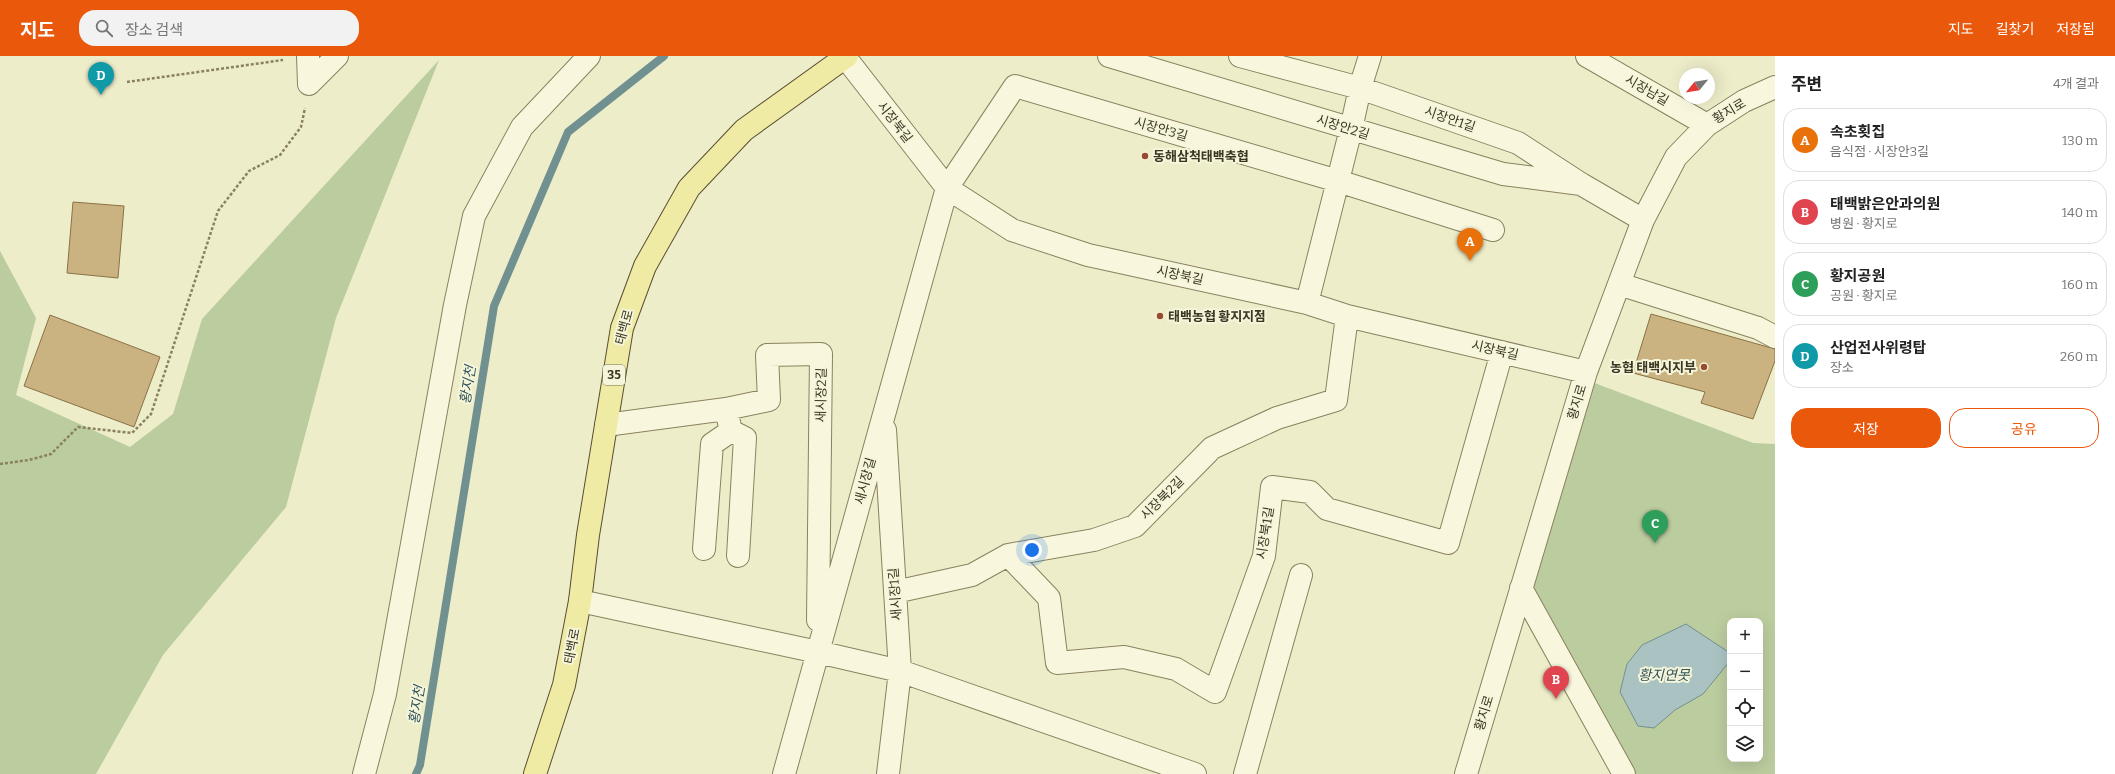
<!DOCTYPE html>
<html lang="ko">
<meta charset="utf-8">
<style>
body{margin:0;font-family:Bitter,"Noto Sans KR",serif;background:#f2f2f2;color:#222}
.controls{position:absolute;right:12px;bottom:12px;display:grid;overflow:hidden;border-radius:8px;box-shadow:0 4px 16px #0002}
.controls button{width:36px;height:36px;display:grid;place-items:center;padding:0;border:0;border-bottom:1px solid #e0e0e0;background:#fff;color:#222;font:20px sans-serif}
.compass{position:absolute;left:1679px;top:12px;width:36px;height:36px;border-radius:50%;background:#fff;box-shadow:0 4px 16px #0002;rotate:240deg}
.you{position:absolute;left:1032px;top:494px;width:14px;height:14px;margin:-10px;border:3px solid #fff;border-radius:50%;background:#1a73e8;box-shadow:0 0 0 6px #1a73e833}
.badge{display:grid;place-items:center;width:26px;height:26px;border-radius:50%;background:#ea580c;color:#fff;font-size:13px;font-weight:700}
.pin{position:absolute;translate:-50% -33px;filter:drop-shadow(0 1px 2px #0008)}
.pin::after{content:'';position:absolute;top:21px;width:14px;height:12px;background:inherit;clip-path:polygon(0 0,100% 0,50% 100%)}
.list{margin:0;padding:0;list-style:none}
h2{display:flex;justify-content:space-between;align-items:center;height:52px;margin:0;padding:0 16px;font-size:17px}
h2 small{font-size:13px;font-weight:400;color:#767676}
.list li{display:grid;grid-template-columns:26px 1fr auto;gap:12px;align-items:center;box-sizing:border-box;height:64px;margin:0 8px 8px;padding:0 8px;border:1px solid #e0e0e0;border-radius:16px}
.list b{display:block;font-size:15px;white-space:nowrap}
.list p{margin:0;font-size:13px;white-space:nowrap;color:#767676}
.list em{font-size:13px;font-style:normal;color:#767676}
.actions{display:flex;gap:8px;padding:12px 16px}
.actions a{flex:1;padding:9px 0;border:1px solid #ea580c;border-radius:16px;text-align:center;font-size:14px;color:#ea580c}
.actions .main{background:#ea580c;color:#fff}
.icon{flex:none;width:22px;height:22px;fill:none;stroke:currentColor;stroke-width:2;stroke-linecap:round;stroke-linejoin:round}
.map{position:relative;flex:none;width:1775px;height:718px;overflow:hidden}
header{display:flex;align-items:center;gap:24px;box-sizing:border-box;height:56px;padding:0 20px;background:#ea580c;color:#fff}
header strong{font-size:19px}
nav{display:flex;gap:22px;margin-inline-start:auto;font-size:14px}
.search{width:280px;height:36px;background:#f2f2f2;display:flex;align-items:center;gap:10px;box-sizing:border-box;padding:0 14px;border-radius:16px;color:#767676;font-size:15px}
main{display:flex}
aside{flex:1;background:#fff}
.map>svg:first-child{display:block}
.green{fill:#bbcc9e;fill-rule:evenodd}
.water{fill:#aac3c2;stroke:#719191}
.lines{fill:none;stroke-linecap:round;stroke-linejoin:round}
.stream{stroke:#719191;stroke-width:8}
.building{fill:#cbb381;stroke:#897245}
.minor-casing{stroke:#8a815f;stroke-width:24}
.major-casing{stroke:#594e32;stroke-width:24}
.path{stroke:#8a815f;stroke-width:2.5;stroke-dasharray:3 2;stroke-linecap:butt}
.minor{stroke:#f8f7dd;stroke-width:22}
.major{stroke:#efeba4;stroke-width:22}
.poi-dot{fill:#984b30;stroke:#f5f5da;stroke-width:1.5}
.labels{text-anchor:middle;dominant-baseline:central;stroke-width:4;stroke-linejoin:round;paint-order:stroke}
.shield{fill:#f5f5da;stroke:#736f58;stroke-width:1}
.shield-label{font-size:12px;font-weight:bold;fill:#3b3521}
.street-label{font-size:13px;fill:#3b3521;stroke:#f5f5da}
.poi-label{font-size:13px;font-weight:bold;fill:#3b3521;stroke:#f5f5da;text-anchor:start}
.water-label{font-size:14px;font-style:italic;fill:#31525b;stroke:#f5f5da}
</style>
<header>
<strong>지도</strong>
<div class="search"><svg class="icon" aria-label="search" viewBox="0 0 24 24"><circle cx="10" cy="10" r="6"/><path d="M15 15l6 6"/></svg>장소 검색</div>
<nav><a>지도</a><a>길찾기</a><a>저장됨</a></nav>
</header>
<main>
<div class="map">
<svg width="1775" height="718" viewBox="0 0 1775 718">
<rect width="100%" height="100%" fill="#eeedca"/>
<!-- green -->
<path class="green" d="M439,4L336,262L286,451L163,599L96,718H0V195L36,262L16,339L130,391L173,358L202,263Z
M1584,323L1753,387L1775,388V718H1629L1521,532ZM1730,565H1760V703H1730Z"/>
<!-- water -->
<path class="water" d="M1686,568L1730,597V605L1703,638L1675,654L1654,672L1638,670L1620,636L1627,608L1642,589Z"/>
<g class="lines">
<!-- stream -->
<path class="stream" d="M416,718L420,709L494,250L568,76L664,0"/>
</g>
<!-- building -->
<path class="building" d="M73,146L124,150L118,222L67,217Z
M1651,258L1775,293V305L1753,363L1701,347L1705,336L1633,317Z
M50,259L160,301L134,371L24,330Z"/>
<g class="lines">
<!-- minor casing -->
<g class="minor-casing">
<path id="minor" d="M308,0L309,28L337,0
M1109,0L1503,118L1581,128
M1240,0L1360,32L1518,87L1581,128L1643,164
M1587,0L1707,69
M845,1L947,132L1012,174L1088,199L1307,247L1347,260L1586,316
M1619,228L1758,272L1775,281
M1307,247L1351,73L1360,32L1370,0
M726,353L731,375L745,382L738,500
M606,369L726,353L769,344L767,299L821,298L818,564
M885,374L900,615L888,718
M704,493L712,388L731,375
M1008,499L1049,542L1057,607L1124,601L1176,613L1215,636L1264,500L1272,431L1310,436L1327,453L1448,487L1502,296
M1521,532L1624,718
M895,536L972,519L1008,499L1094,484L1135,470L1212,392L1277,362L1336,344L1347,260
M580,545L818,596L900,615L1195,718
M364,718L385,638L455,249L474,160L522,71L589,0
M784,718L947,132L1015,30L1338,125L1493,174
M1245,718L1301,519
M1466,718L1586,316L1643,164L1676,101L1707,69L1744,45L1775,31"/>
</g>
<!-- major casing -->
<g class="major-casing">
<path id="major" d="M535,718L564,629L580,545L588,479L622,272L645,210L689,132L744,74L847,0"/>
</g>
<!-- path -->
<path class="path" d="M127,26L283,4
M0,408L29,404L51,398L78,371L132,377L151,358L218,155L249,115L280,99L301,71L305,52"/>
<!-- minor -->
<use href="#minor" class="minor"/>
<!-- major -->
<use href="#major" class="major"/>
</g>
<!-- markers -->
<g class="poi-dot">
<circle cx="1145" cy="100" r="4"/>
<circle cx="1160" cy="260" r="4"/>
<circle cx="1704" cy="311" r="4"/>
</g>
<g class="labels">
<!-- shield labels -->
<rect class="shield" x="603" y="309" width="22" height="20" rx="3"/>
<g class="shield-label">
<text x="614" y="319">35</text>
</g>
<!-- street labels -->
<g class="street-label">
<text transform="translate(1647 34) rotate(30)">시장남길</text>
<text transform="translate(1729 55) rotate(-31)">황지로</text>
<text transform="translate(1450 63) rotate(19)">시장안1길</text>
<text transform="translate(895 66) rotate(52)">시장북길</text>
<text transform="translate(1343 71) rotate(17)">시장안2길</text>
<text transform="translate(1161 73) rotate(16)">시장안3길</text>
<text transform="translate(1180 219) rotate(12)">시장북길</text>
<text transform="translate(624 271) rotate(-75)">태백로</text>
<text transform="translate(1495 294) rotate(13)">시장북길</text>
<text transform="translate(821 339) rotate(-89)">새시장2길</text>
<text transform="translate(1577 346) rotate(-73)">황지로</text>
<text transform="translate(865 425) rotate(-75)">새시장길</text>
<text transform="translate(1162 442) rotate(-45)">시장북2길</text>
<text transform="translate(1265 477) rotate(-81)">시장북1길</text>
<text transform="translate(895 538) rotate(-94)">새시장1길</text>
<text transform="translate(572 590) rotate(-79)">태백로</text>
<text transform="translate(1484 657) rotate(-73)">황지로</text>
</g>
<!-- poi labels -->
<g class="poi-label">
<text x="1153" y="100">동해삼척태백축협</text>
<text x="1168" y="260">태백농협 황지지점</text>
<text x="1696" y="311" text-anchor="end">농협 태백시지부</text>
</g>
<!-- water labels -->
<g class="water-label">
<text transform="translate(468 329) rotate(-81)">황지천</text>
<text x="1664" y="619">황지연못</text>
<text transform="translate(417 649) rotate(-81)">황지천</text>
</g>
</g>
</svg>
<div class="controls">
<button>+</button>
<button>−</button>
<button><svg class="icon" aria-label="locate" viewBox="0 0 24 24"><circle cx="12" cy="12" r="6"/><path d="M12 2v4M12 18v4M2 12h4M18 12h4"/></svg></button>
<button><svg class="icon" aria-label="layers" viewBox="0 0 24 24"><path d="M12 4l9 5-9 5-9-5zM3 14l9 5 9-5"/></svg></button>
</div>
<svg class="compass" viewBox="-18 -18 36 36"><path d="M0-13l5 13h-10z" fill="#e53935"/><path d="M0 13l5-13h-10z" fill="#767676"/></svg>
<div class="you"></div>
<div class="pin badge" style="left:1470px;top:205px;background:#e8710a">A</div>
<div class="pin badge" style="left:1556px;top:643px;background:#e0444e">B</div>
<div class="pin badge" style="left:1655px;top:487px;background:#2e9e5b">C</div>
<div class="pin badge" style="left:101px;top:39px;background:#0f9aa8">D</div>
</div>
<aside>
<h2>주변<small>4개 결과</small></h2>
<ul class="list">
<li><span class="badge" style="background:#e8710a">A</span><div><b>속초횟집</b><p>음식점 · 시장안3길</p></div><em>130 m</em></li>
<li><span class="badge" style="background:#e0444e">B</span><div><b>태백밝은안과의원</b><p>병원 · 황지로</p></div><em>140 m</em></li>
<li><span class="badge" style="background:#2e9e5b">C</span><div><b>황지공원</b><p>공원 · 황지로</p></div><em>160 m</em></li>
<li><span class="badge" style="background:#0f9aa8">D</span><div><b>산업전사위령탑</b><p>장소</p></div><em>260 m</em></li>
</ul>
<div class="actions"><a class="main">저장</a><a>공유</a></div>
</aside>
</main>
